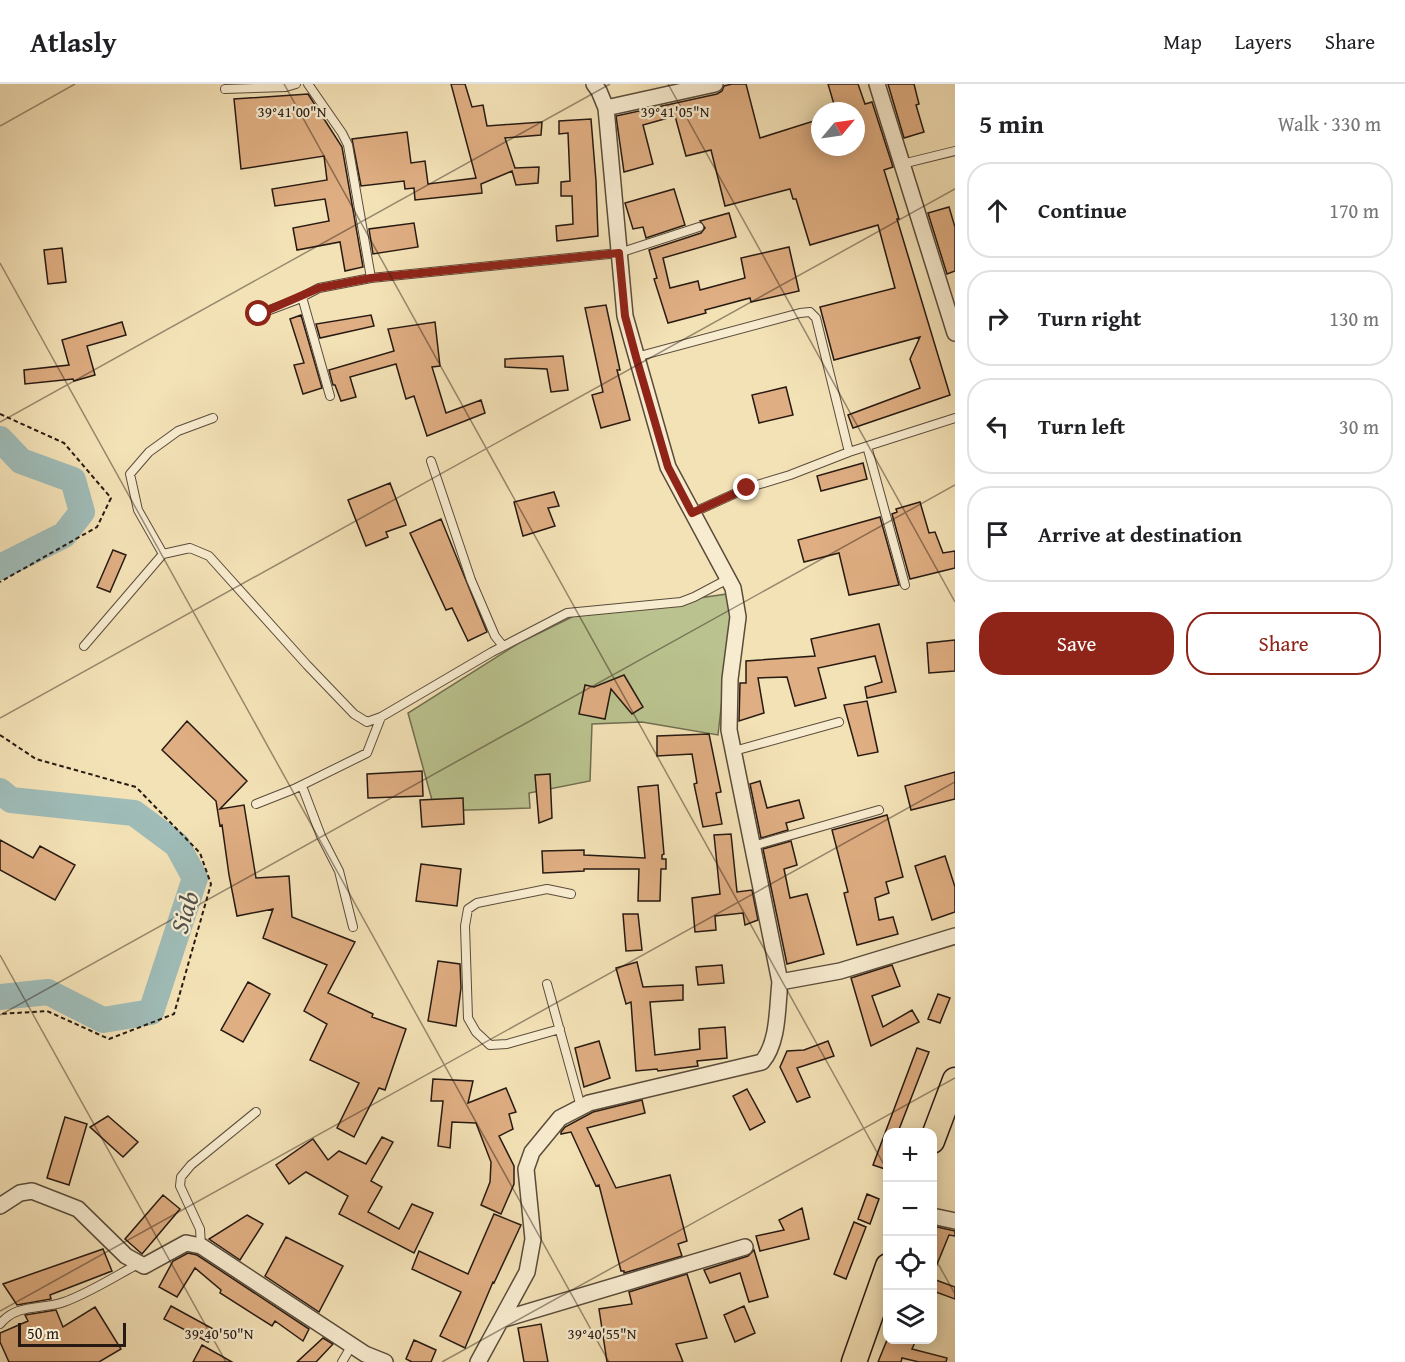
<!DOCTYPE html>
<meta charset="utf-8">
<style>
body{margin:0;font-family:"Gentium Book Plus",serif;background:#f2f2f2;color:#202124}
.controls{position:absolute;right:18px;bottom:18px;display:grid;overflow:hidden;border-radius:12px;box-shadow:0 3px 15px #0003}
.controls button{width:54px;height:54px;display:grid;place-items:center;padding:0;border:0;border-bottom:2px solid #e0e0e0;background:#fff;color:#202124;font:30px sans-serif}
.compass{position:absolute;left:811px;top:18px;width:54px;height:54px;border-radius:50%;background:#fff;box-shadow:0 3px 15px #0003;rotate:61deg}
.scale{position:absolute;left:18px;bottom:15px;width:108px;box-sizing:border-box;padding-left:6px;border:3px solid #271a12;border-top:0;font-size:16px;line-height:21px;white-space:nowrap;color:#271a12;-webkit-text-stroke:4px #f8ecd0;paint-order:stroke}
.stop{position:absolute;width:18px;height:18px;margin:-14px;border:4px solid #8f2418;border-radius:50%;background:#fff}
.stop.end{background:#8f2418;border-color:#fff;box-shadow:0 2px 6px #0008}
.list{margin:0;padding:0;list-style:none}
h2{display:flex;justify-content:space-between;align-items:center;height:78px;margin:0;padding:0 24px;font-size:26px}
h2 small{font-size:20px;font-weight:400;color:#757577}
.list li{display:grid;grid-template-columns:39px 1fr auto;gap:18px;align-items:center;box-sizing:border-box;height:96px;margin:0 12px 12px;padding:0 12px;border:2px solid #e0e0e0;border-radius:24px}
.list b{display:block;font-size:22px;white-space:nowrap}
.list em{font-size:20px;font-style:normal;color:#757577}
.actions{display:flex;gap:12px;padding:18px 24px}
.actions a{flex:1;padding:14px 0;border:2px solid #8f2418;border-radius:24px;text-align:center;font-size:21px;color:#8f2418}
.actions .main{background:#8f2418;color:#fff}
.icon{flex:none;width:33px;height:33px;fill:none;stroke:currentColor;stroke-width:2;stroke-linecap:round;stroke-linejoin:round}
.map{position:relative;flex:none;width:955px;height:1278px;overflow:hidden}
header{display:flex;align-items:center;gap:36px;box-sizing:border-box;height:84px;padding:0 30px;background:#fff;border-bottom:2px solid #e0e0e0}
header strong{font-size:28px}
nav{display:flex;gap:33px;margin-inline-start:auto;font-size:21px}
main{display:flex}
aside{flex:1;background:#fff}
.map>svg:first-child{display:block}
.green{fill:#bac38f;stroke:#706e50;stroke-width:1.5}
.lines{fill:none;stroke-linecap:round;stroke-linejoin:round}
.river{stroke:#9fbcb8;stroke-width:26}
.building{fill:#dfae82;stroke:#271a12;stroke-width:1.5}
.lane-casing{stroke:#5a4c3b;stroke-width:10}
.street-casing{stroke:#5a4c3b;stroke-width:18}
.primary-casing{stroke:#271a12;stroke-width:27}
.path{stroke:#271a12;stroke-width:2;stroke-dasharray:4.5 3;stroke-linecap:butt}
.lane{stroke:#f8ecd0;stroke-width:8}
.street{stroke:#f8ecd0;stroke-width:15}
.primary{stroke:#f4e2b7;stroke-width:24}
.route{stroke:#8f2418;stroke-width:8}
.ticks{fill:none;stroke:#271a12;stroke-width:1.5;stroke-opacity:0.45}
.labels{text-anchor:middle;dominant-baseline:central;stroke-width:4.5;stroke-linejoin:round;paint-order:stroke}
.water-label{font-size:26px;font-style:italic;fill:#51534c;stroke:#f8ecd0}
.ticks-label{font-size:15px;text-anchor:middle;fill:#271a12;stroke:#f8ecd0;stroke-width:4.5;stroke-linejoin:round;paint-order:stroke}
</style>
<header>
<strong>Atlasly</strong>
<nav><a>Map</a><a>Layers</a><a>Share</a></nav>
</header>
<main>
<div class="map">
<svg width="955" height="1278" viewBox="0 0 955 1278">
<rect width="100%" height="100%" fill="#f4e2b7"/>
<filter id="stains"><feTurbulence type="fractalNoise" baseFrequency=".00333" numOctaves="4"/><feColorMatrix values="0 0 0 0 .2 0 0 0 0 .09 0 0 0 0 .02 0 0 0 .5 -.17"/></filter>
<radialGradient id="worn" r=".72"><stop offset=".6" stop-color="#630" stop-opacity="0"/><stop offset="1" stop-color="#630" stop-opacity=".3"/></radialGradient>
<!-- green -->
<path class="green" d="M734,509L718,651L642,638L592,640L590,697L529,709L530,724L435,727L408,629L519,559L574,532Z"/>
<g class="lines">
<!-- river -->
<path class="river" d="M0,355L21,377L73,396L82,428L64,451L0,483
M0,707L11,716L134,729L177,761L195,794L151,928L103,936L48,908L0,913"/>
</g>
<!-- building -->
<path class="building" d="M451,0H465L472,23L483,21L487,42L542,38L541,51L505,54L515,84L539,83L538,99L516,101L512,87L481,100L482,109L415,116L414,104L405,105L404,97L361,102L352,55L407,48L411,79L425,77L428,100L476,94Z
M732,0H746L760,54L820,35V63H856V27H836L828,0H858L865,20L872,18L893,83L884,86L899,135H897L950,311L853,344L848,331L920,304L910,275L920,253L834,276L820,223L895,204L878,141L810,161L796,115H793L790,105L725,122L711,66L686,72L675,32L643,41L653,80L624,88L616,32L717,10L722,7L724,2Z
M888,0H914L919,20L916,21L924,48L904,54Z
M308,10L342,63L363,183L345,187L340,158L297,166L293,144L329,137L325,115L275,122L272,105L327,96L324,72L241,85L234,15Z
M591,35L596,97L598,152L557,157L556,142L573,140L572,112H561V98L570,97L568,49L559,50V37Z
M674,105L685,141L646,154L643,143L633,145L625,119Z
M949,123L955,143V187L947,190L928,129Z
M729,129L736,153L663,174L670,204L698,197L700,206L745,194L741,174L789,163L799,207L751,218L750,214L705,226L706,229L668,239L654,195L657,194L649,166L701,149L705,144L700,137Z
M414,139L418,163L373,170L369,145Z
M62,164L66,198L48,200L44,166Z
M606,221L620,286H617L630,336L601,344L592,311L603,308L585,224Z
M301,231L322,304L303,310L294,281L304,279L290,235Z
M371,231L374,242L320,254L316,240Z
M122,238L126,251L87,262L95,291L74,297L73,295L25,300L24,286L69,281L62,256Z
M435,238L440,282L432,283L446,329L481,316L485,329L427,352L414,312L406,315L396,280L350,293L356,313L341,317L335,301H333L329,286L394,267L388,245Z
M563,272L568,306L551,308L547,285L505,283V275Z
M786,303L793,331L759,339L752,311Z
M863,379L867,395L821,407L817,392Z
M390,399L406,441L386,448L388,453L366,462L348,416Z
M554,408L559,422L548,424L555,442L523,452L514,418Z
M920,418L929,449L935,448L943,469L955,467V484L910,495L892,430L897,428L896,425Z
M880,433L899,501L849,511L839,469L804,478L798,456Z
M441,435L487,548L468,557L452,524L446,526L410,449Z
M113,466L126,471L110,508L97,503Z
M879,540L896,608L867,614L865,603L882,598L875,572L818,584L826,614L795,622L787,593L758,594L764,629L739,637L740,599H746V577L815,572L811,555Z
M955,556V587L929,589L927,559Z
M624,591L643,623L632,630L611,605L605,635L579,630L585,601L594,603Z
M867,617L878,668L858,672L844,621Z
M187,637L247,697L220,725L244,721L256,794L289,792L292,833L355,858L328,909L373,930L372,933L406,945L385,1006L379,1004L354,1053L337,1044L359,999L310,976L327,940L304,927L327,881L263,854L273,825L237,832L229,791L222,741L220,742L216,717L162,666Z
M709,650L721,708L716,709L722,740L703,743L694,700L697,699L692,670L657,672V652Z
M422,687L423,712L368,714L367,690Z
M955,688V715L911,726L905,702Z
M550,690L552,734L539,739L535,691Z
M760,697L767,724L799,716L804,734L786,739L788,746L761,754L750,700Z
M658,701L664,770L662,771V775H666V785H661L660,817H638L639,785H584V787L543,789L542,767L584,766V771L645,774L638,703Z
M463,714L464,740L422,743L420,716Z
M887,731L903,793L886,798L889,809L875,814L879,836L893,833L898,850L857,861L844,809L848,808L832,746Z
M731,750L737,808L752,806L758,836L745,841L743,829L715,832L716,846L695,848L692,814L720,810L714,751Z
M0,756L33,774L40,762L75,781L55,816L0,786Z
M791,757L797,781L784,785L790,814L807,810L824,870L787,880L763,765Z
M945,772L955,803V828L932,836L915,782Z
M421,780L461,785L457,822L416,817Z
M623,830H638L642,866L626,867Z
M438,877L460,880L461,904L456,942L428,937Z
M637,878L643,903L683,901V916L650,918L655,971L700,965L699,945L725,943L727,974L697,977L698,982L658,987L657,985L636,987L631,918L626,920L616,884Z
M722,881L724,899L698,901L696,883Z
M892,881L900,902L872,912L883,943L912,926L919,938L871,962L851,894Z
M248,898L270,910L243,958L221,946Z
M938,910L950,914L940,939L928,935Z
M599,957L610,994L584,1003L575,964Z
M828,957L834,972L797,984L810,1013L797,1018L780,983L787,967L804,966Z
M917,964L929,968L898,1048H888V1079L885,1085L873,1081Z
M433,995L473,997L468,1019L506,1004L516,1028L509,1030L513,1045L499,1052L514,1082V1100L501,1130L481,1121L490,1098L491,1078L476,1039L452,1038L450,1064L438,1062L443,1017H431Z
M747,1005L765,1038L750,1046L733,1012Z
M642,1016L645,1029L587,1044L616,1104L670,1091L687,1157L678,1160L682,1172L624,1189V1187H621L599,1101L596,1102L571,1048L561,1050V1048L565,1043L593,1028Z
M108,1032L138,1058L123,1073L90,1043Z
M65,1033L87,1040L69,1101L47,1094Z
M382,1053L393,1058L371,1097L382,1103L368,1128L399,1145L412,1120L433,1129L414,1169L339,1130L348,1112L306,1088L289,1100L276,1081L313,1055L328,1076L339,1067L366,1080Z
M867,1110L879,1115L870,1140L858,1135Z
M163,1111L180,1125L142,1170L125,1155Z
M802,1124L809,1155L760,1167L756,1152L784,1146L779,1136Z
M494,1130L521,1141L494,1199L493,1198L465,1264L440,1252L461,1208L412,1185L419,1167L468,1190Z
M247,1131L263,1140L240,1176L209,1155Z
M854,1138L866,1143L846,1195L834,1190Z
M933,1142L955,1147V1152L949,1151L933,1190Z
M286,1153L343,1182L319,1228L265,1192Z
M103,1165L112,1187L50,1211L51,1215L17,1221L3,1200Z
M754,1166L768,1213L749,1218L740,1189L710,1199L704,1186L748,1172Z
M188,1169L197,1171L309,1245L303,1257L275,1237L272,1242L220,1209L221,1206L195,1184L177,1213L159,1203L173,1177Z
M687,1190L707,1254L676,1260L683,1278H607L599,1225L632,1220L629,1208Z
M933,1195L955,1203V1215L933,1207Z
M171,1222L215,1246L208,1258L164,1235Z
M744,1222L755,1249L735,1258L724,1231Z
M95,1223L121,1265L99,1278H9L0,1258V1249L28,1237L25,1231L56,1226L63,1243Z
M541,1240L548,1278H524L518,1244Z
M323,1254L333,1260L316,1278H297Z
M414,1256L436,1266L431,1278H412L406,1275Z
M887,1256H916L912,1265L947,1274L946,1278H919L902,1274L901,1278H878Z
M202,1261L232,1278H193Z"/>
<g class="lines">
<!-- lane casing -->
<g class="lane-casing">
<path id="lane" d="M308,0L342,49L348,61L371,194L619,169L699,143
M225,5L286,3L296,0
M902,80L955,67
M302,213L330,312
M259,230L296,216L319,204L371,194
M636,273L800,229L810,228L816,234L849,368L790,391L747,404L692,429
M867,362L905,501
M849,368L955,334
M431,377L471,496L495,552L503,562
M163,470L138,426L130,390L149,368L178,347L213,334
M84,562L163,470L190,464L209,472L307,581L354,630L367,638L381,633L492,568L567,529L681,518L694,513L728,495
M734,667L839,638
M302,702L321,752L339,787L353,843
M256,720L294,705L367,669L381,633
M753,762L879,726
M547,900L581,1023
M560,945L507,960L490,961L476,948L468,934L465,842L468,825L477,819L547,805L571,810
M201,1162L200,1145L180,1102L181,1093L191,1081L256,1028
M0,1240C17,1219 41,1226 64,1218C89,1209 114,1193 138,1180
M342,1278L352,1261"/>
</g>
<!-- street casing -->
<g class="street-casing">
<path id="street" d="M594,0L599,7L606,24L625,232L668,383L733,504L738,533L730,595L729,646L780,898
M877,0L955,249
M606,24L715,0
M0,1122L20,1109L32,1107L78,1125L126,1172L144,1182L186,1159L201,1162L365,1270L385,1278
M932,1132L955,1137
M501,1236L745,1163
M478,1278L527,1188L533,1155L526,1085L532,1068L560,1034L589,1019L762,978C779,958 777,923 780,898L840,887L955,852"/>
</g>
<!-- primary casing -->
<g class="primary-casing">
<path id="primary" d="M932,1057L955,996
M854,1278L888,1182"/>
</g>
<!-- path -->
<path class="path" d="M0,330L64,359L111,414L97,443L0,498
M0,651L36,675L136,703L200,769L211,800L174,930L109,955L47,927L0,930"/>
<!-- lane -->
<use href="#lane" class="lane"/>
<!-- street -->
<use href="#street" class="street"/>
<!-- primary -->
<use href="#primary" class="primary"/>
</g>
<g class="lines">
<!-- route -->
<path class="route" d="M259,230L319,204L371,194L619,169L625,232L636,273L668,383L692,429L747,404"/>
</g>
<!-- ticks -->
<path class="ticks" d="M284,0L888,1088M668,0L955,518M0,42L75,0M0,179L609,1278M0,338L610,0M0,634L955,105M0,871L226,1278M0,931L955,401M932,1169L955,1210M0,1227L955,698M442,1278L955,994"/>
<g class="labels">
<!-- water labels -->
<g class="water-label">
<text transform="translate(184 828) rotate(-72)">Siab</text>
</g>
</g>
<g class="ticks-label">
<text x="292" y="33">39°41'00"N</text>
<text x="675" y="33">39°41'05"N</text>
<text x="219" y="1255">39°40'50"N</text>
<text x="602" y="1255">39°40'55"N</text>
</g>
<rect width="100%" height="100%" filter="url(#stains)"/>
<rect width="100%" height="100%" fill="url(#worn)"/>
</svg>
<div class="controls">
<button>+</button>
<button>−</button>
<button><svg class="icon" aria-label="locate" viewBox="0 0 24 24"><circle cx="12" cy="12" r="6"/><path d="M12 2v4M12 18v4M2 12h4M18 12h4"/></svg></button>
<button><svg class="icon" aria-label="layers" viewBox="0 0 24 24"><path d="M12 4l9 5-9 5-9-5zM3 14l9 5 9-5"/></svg></button>
</div>
<svg class="compass" viewBox="-18 -18 36 36"><path d="M0-13l5 13h-10z" fill="#e53935"/><path d="M0 13l5-13h-10z" fill="#757577"/></svg>
<div class="scale">50 m</div>
<div class="stop" style="left:259px;top:230px"></div>
<div class="stop end" style="left:747px;top:404px"></div>
</div>
<aside>
<h2>5 min<small>Walk · 330 m</small></h2>
<ul class="list">
<li><svg class="icon" aria-label="ahead" viewBox="0 0 24 24"><path d="M12 20V5M6 11l6-6 6 6"/></svg><div><b>Continue</b></div><em>170 m</em></li>
<li><svg class="icon" aria-label="right" viewBox="0 0 24 24"><path d="M7 20v-9h11M14 6l5 5-5 5"/></svg><div><b>Turn right</b></div><em>130 m</em></li>
<li><svg class="icon" aria-label="left" viewBox="0 0 24 24"><path d="M17 20v-9H6M10 6l-5 5 5 5"/></svg><div><b>Turn left</b></div><em>30 m</em></li>
<li><svg class="icon" aria-label="arrive" viewBox="0 0 24 24"><path d="M6 21V4h12l-3 4 3 4H6"/></svg><div><b>Arrive at destination</b></div></li>
</ul>
<div class="actions"><a class="main">Save</a><a>Share</a></div>
</aside>
</main>
